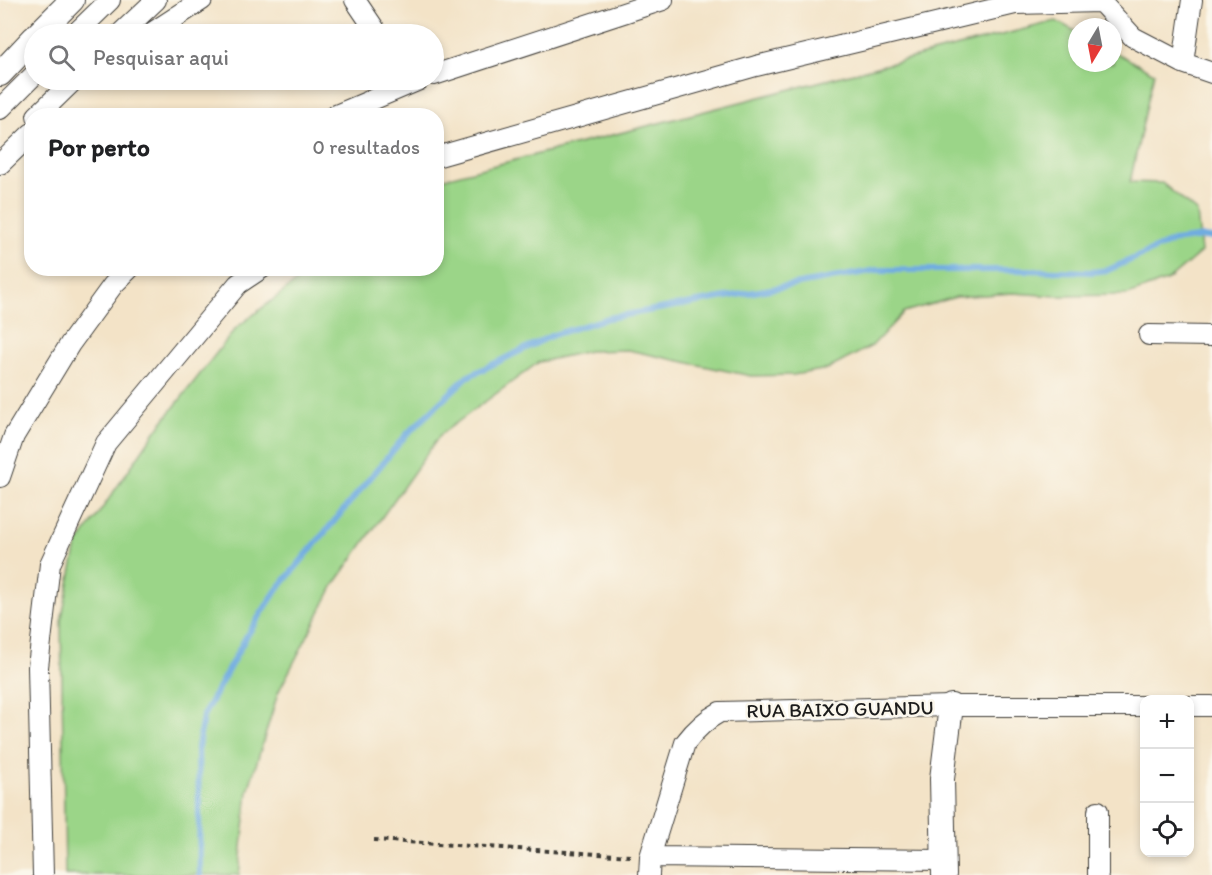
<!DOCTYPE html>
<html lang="pt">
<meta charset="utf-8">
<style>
body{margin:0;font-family:Itim,sans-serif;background:#f2f2f2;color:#202124}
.controls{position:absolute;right:18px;bottom:18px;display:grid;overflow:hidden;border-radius:12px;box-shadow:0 3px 9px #0003}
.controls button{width:54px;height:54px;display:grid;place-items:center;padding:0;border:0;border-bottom:2px solid #e0e0e0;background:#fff;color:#202124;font:30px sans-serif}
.compass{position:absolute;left:1068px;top:18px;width:54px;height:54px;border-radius:50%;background:#fff;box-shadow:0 3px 9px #0003;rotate:190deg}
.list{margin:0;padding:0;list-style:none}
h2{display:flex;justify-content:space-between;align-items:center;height:78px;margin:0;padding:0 24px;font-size:26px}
h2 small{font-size:20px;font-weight:400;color:#757577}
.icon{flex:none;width:33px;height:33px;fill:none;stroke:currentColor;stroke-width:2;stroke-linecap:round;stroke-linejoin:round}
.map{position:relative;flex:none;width:1212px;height:875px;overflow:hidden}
.search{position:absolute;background:#fff;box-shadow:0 3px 9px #0003;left:24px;top:24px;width:420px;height:66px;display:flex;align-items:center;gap:15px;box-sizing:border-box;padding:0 21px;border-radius:33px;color:#757577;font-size:22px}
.panel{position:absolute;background:#fff;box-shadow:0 3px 9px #0003;left:24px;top:108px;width:420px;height:168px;border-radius:24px}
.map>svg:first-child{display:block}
.green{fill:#9bd588;stroke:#5c7852;stroke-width:1.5}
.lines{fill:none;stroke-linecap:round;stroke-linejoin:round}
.stream{stroke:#70ace1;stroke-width:6}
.minor-casing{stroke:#3c3a36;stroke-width:22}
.tertiary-casing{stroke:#3c3a36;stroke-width:26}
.path{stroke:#3c3a36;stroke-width:4;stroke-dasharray:4.5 4.5;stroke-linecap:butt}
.minor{stroke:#fff;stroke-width:20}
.tertiary{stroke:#fff;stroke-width:24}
.labels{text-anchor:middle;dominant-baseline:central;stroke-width:5;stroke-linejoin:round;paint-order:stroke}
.street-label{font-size:20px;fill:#1c1c1c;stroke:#fbf7ec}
</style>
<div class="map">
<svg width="1212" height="875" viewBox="0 0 1212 875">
<rect width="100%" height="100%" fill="#fbf7ec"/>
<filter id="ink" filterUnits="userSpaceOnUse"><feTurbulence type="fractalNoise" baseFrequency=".0167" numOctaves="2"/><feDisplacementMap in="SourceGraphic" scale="12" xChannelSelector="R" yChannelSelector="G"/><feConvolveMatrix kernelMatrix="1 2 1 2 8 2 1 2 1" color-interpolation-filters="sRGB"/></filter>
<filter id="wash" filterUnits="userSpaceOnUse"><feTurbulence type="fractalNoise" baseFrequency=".008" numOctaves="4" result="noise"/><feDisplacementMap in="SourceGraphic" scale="24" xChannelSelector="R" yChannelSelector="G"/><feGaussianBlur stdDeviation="1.35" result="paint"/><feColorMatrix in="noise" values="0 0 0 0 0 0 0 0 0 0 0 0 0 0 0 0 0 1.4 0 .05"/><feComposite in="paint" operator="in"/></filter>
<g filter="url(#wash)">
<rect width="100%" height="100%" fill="#f3e3c7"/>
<!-- green -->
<path class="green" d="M1056,21L1077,32V63H1113V51L1154,73L1130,182L1162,183L1197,212L1201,252L1168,280L1128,295L1057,296L1013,293L956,297L904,312L872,346L828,369L793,375L751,376L628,350L589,351L539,362L440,435L334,585L278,693L248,791L239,875H65L61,621L77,545L157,429L236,328L313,269L436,268L437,180Z"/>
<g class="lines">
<!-- stream -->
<path class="stream" d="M200,875L198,747L203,716L246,637L276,591L406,435L467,377L553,335L608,318L877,270H1024L1092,272L1108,270L1173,241L1204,237L1212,238"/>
</g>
</g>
<g filter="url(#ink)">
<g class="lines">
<!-- minor casing -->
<g class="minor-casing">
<path id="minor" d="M355,0L378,34
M1099,0L1133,37L1183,63L1212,73
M75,34L110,0
M120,34L156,0
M150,34L202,0
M1183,63L1192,0
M434,75L663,0
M0,109L34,75
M37,116L74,80
M334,116L419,80
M436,157L756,66L1015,4L1101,2
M0,164L32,133
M1149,335L1212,336
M0,477L14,436L70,344L113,285L130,268
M1190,706H1212
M1098,811V875
M650,857L943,860
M43,875L38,667L50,564L106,443L238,284L262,268
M649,875L650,857L685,743C695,730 705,720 720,712L951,706H1144"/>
</g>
<!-- tertiary casing -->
<g class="tertiary-casing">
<path id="tertiary" d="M38,34L72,0
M0,74L34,38
M944,875L942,779L951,706"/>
</g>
<!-- path -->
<path class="path" d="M374,840L631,856"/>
<!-- minor -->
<use href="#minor" class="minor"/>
<!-- tertiary -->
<use href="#tertiary" class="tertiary"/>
</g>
</g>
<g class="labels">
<!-- street labels -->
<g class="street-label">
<text transform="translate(840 709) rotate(-1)">RUA BAIXO GUANDU</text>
</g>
</g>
</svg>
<div class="controls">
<button>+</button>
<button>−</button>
<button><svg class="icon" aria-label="locate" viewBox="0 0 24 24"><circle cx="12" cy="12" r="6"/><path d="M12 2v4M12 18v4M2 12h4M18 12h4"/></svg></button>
</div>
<svg class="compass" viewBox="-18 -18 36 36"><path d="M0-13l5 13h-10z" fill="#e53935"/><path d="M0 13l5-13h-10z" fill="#757577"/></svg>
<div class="search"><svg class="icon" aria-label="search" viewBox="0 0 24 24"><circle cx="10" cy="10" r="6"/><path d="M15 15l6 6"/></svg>Pesquisar aqui</div>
<section class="panel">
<h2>Por perto<small>0 resultados</small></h2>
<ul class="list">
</ul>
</section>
</div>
